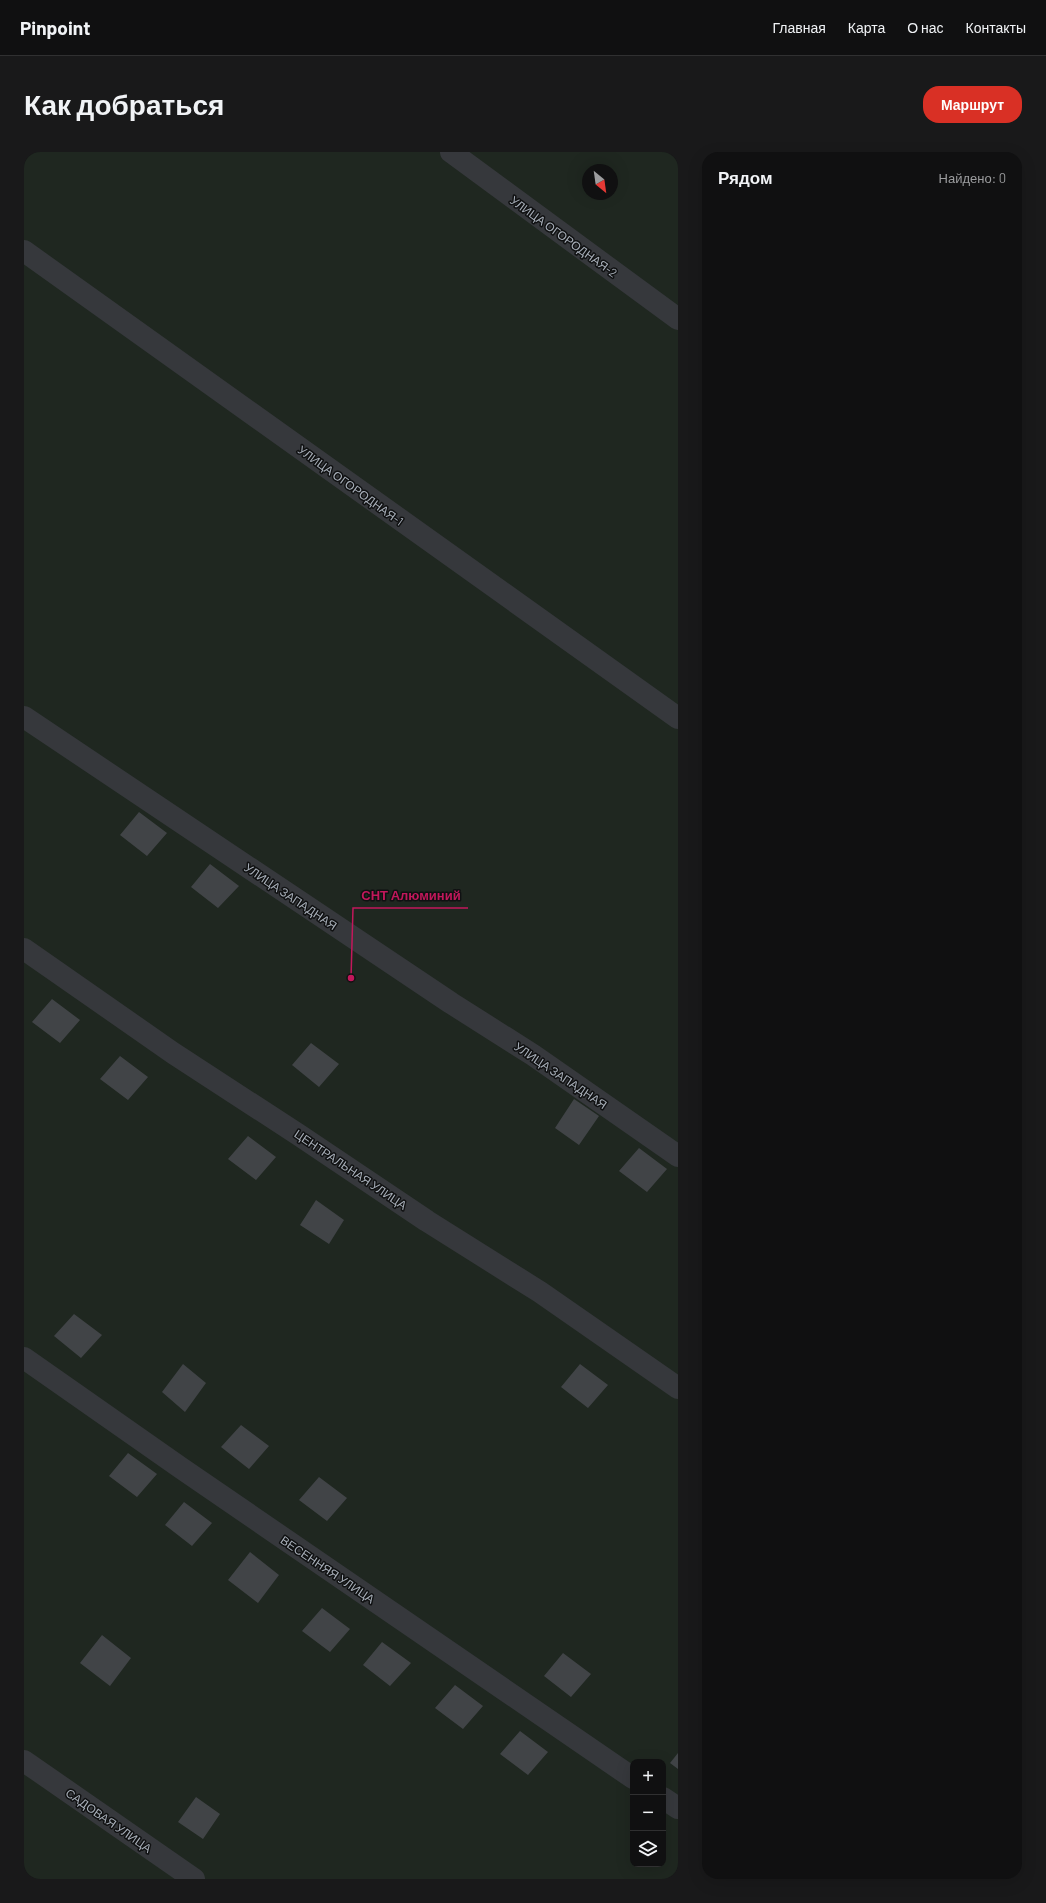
<!DOCTYPE html>
<html lang="ru">
<meta charset="utf-8">
<style>
body{margin:0;font-family:Barlow,sans-serif;background:#19191a;color:#f1f3f6}
.controls{position:absolute;right:12px;bottom:12px;display:grid;overflow:hidden;border-radius:8px;box-shadow:0 4px 16px #0002}
.controls button{width:36px;height:36px;display:grid;place-items:center;padding:0;border:0;border-bottom:1px solid #303031;background:#101011;color:#f1f3f6;font:20px sans-serif}
.compass{position:absolute;left:558px;top:12px;width:36px;height:36px;border-radius:50%;background:#101011;box-shadow:0 4px 16px #0002;rotate:151deg}
.list{margin:0;padding:0;list-style:none}
h2{display:flex;justify-content:space-between;align-items:center;height:52px;margin:0;padding:0 16px;font-size:17px}
h2 small{font-size:13px;font-weight:400;color:#9c9d9f}
.icon{flex:none;width:22px;height:22px;fill:none;stroke:currentColor;stroke-width:2;stroke-linecap:round;stroke-linejoin:round}
.map{position:relative;flex:none;width:654px;height:1727px;overflow:hidden;border-radius:16px}
header{display:flex;align-items:center;gap:24px;box-sizing:border-box;height:56px;padding:0 20px;background:#101011;border-bottom:1px solid #303031}
header strong{font-size:19px}
nav{display:flex;gap:22px;margin-inline-start:auto;font-size:14px}
.intro{display:flex;align-items:center;justify-content:space-between;box-sizing:border-box;height:96px;padding:0 24px}
h1{margin:0;font-size:28px}
.button{padding:10px 18px;border-radius:16px;background:#d93025;color:#fff;font-size:14px;font-weight:700}
main{display:flex;gap:24px;padding:0 24px}
aside{flex:1;background:#101011;border-radius:16px;box-shadow:0 4px 16px #0002}
.map>svg:first-child{display:block}
.green{fill:#1f2720;fill-rule:evenodd}
.building{fill:#414447}
.lines{fill:none;stroke-linecap:round;stroke-linejoin:round}
.minor{stroke:#36383c;stroke-width:22}
.labels{text-anchor:middle;dominant-baseline:central;stroke-width:3;stroke-linejoin:round;paint-order:stroke}
.street-label{font-size:12px;fill:#a7aeb8;stroke:#101112}
.leader{fill:none;stroke:#c2185b;stroke-width:1.5}
.callout-dot{fill:#c2185b;stroke:#101112;stroke-width:1.5}
.callout-label{font-size:13px;text-anchor:middle;font-weight:bold;fill:#c2185b;stroke:#101112;stroke-width:3;stroke-linejoin:round;paint-order:stroke}
</style>
<header>
<strong>Pinpoint</strong>
<nav><a>Главная</a><a>Карта</a><a>О нас</a><a>Контакты</a></nav>
</header>
<div class="intro"><h1>Как добраться</h1><a class="button">Маршрут</a></div>
<main>
<div class="map">
<svg width="654" height="1727" viewBox="0 0 654 1727">
<rect width="100%" height="100%" fill="#151617"/>
<!-- green -->
<path class="green" d="M0,0H654V1727H0ZM564,18H588V42H564ZM609,1610H639V1712H609Z"/>
<!-- building -->
<path class="building" d="M115,660L143,681L123,704L96,683Z
M186,712L215,734L194,756L167,735Z
M28,847L56,868L36,891L8,870Z
M287,891L315,912L295,935L268,913Z
M96,904L124,925L104,948L76,927Z
M550,947L575,964L555,993L531,976Z
M224,984L252,1005L232,1028L204,1007Z
M615,996L643,1017L623,1040L595,1019Z
M292,1048L320,1068L305,1092L276,1073Z
M50,1162L78,1183L57,1206L30,1184Z
M159,1212L182,1231L161,1260L138,1240Z
M556,1212L584,1233L564,1256L537,1235Z
M217,1273L245,1294L225,1317L197,1295Z
M104,1301L133,1322L113,1345L85,1324Z
M295,1325L323,1346L303,1369L275,1348Z
M160,1350L188,1371L168,1394L141,1373Z
M226,1400L255,1423L234,1451L204,1428Z
M298,1456L326,1477L306,1500L278,1479Z
M78,1483L107,1506L86,1534L56,1511Z
M358,1490L387,1511L366,1534L339,1513Z
M539,1501L567,1522L547,1545L520,1524Z
M431,1533L459,1554L439,1577L411,1556Z
M496,1579L524,1600L504,1623L476,1602Z
M654,1601V1617L646,1611Z
M172,1645L196,1662L179,1687L154,1670Z"/>
<g class="lines">
<!-- minor -->
<path class="minor" d="M427,0L654,167
M0,99L654,566
M0,565L427,851L509,903L654,1004
M0,797L149,901L275,983L403,1069L516,1140L654,1236
M0,1206L157,1316L609,1626
M0,1609L170,1727
M639,1646L654,1656"/>
</g>
<g class="labels">
<!-- street labels -->
<g class="street-label">
<text transform="translate(540 84) rotate(36)">УЛИЦА ОГОРОДНАЯ-2</text>
<text transform="translate(327 333) rotate(36)">УЛИЦА ОГОРОДНАЯ-1</text>
<text transform="translate(267 744) rotate(34)">УЛИЦА ЗАПАДНАЯ</text>
<text transform="translate(537 923) rotate(34)">УЛИЦА ЗАПАДНАЯ</text>
<text transform="translate(327 1017) rotate(34)">ЦЕНТРАЛЬНАЯ УЛИЦА</text>
<text transform="translate(304 1417) rotate(34)">ВЕСЕННЯЯ УЛИЦА</text>
<text transform="translate(85 1668) rotate(35)">САДОВАЯ УЛИЦА</text>
</g>
</g>
<!-- callouts -->
<path class="leader" d="M327 826L329 756H444"/>
<circle class="callout-dot" cx="327" cy="826" r="4"/>
<g class="callout-label">
<text x="387" y="748">СНТ Алюминий</text>
</g>
</svg>
<div class="controls">
<button>+</button>
<button>−</button>
<button><svg class="icon" aria-label="layers" viewBox="0 0 24 24"><path d="M12 4l9 5-9 5-9-5zM3 14l9 5 9-5"/></svg></button>
</div>
<svg class="compass" viewBox="-18 -18 36 36"><path d="M0-13l5 13h-10z" fill="#e53935"/><path d="M0 13l5-13h-10z" fill="#9c9d9f"/></svg>
</div>
<aside>
<h2>Рядом<small>Найдено: 0</small></h2>
<ul class="list">
</ul>
</aside>
</main>
